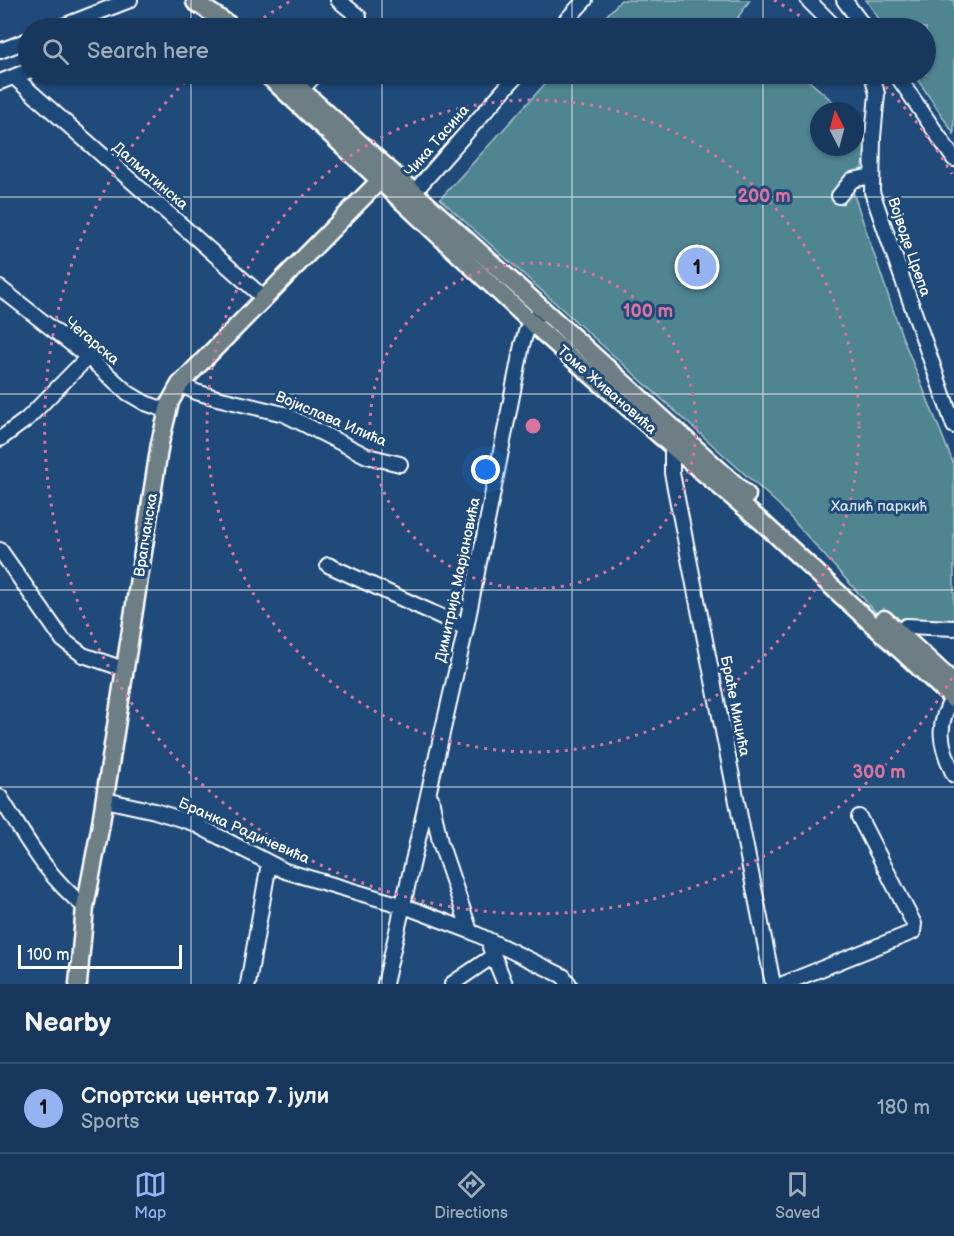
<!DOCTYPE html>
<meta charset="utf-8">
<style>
body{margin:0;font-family:"Balsamiq Sans",sans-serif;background:#244365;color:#f1f3f6}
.compass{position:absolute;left:810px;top:102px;width:54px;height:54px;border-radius:50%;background:#17385c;box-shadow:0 2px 4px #0004;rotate:354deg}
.scale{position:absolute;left:18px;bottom:15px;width:164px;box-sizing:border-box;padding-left:6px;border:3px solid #fff;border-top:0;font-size:16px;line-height:21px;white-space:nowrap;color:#fff;-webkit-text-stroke:4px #1f4a7a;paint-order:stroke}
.you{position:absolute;left:486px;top:470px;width:21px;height:21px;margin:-15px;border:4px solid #fff;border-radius:50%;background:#1a73e8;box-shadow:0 0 0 9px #1a73e833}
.badge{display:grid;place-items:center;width:39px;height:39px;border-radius:50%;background:#95b2f1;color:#111;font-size:20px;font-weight:700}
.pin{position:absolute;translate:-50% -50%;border:3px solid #fff;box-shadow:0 2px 6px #0006}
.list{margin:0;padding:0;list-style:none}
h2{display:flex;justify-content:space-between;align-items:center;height:78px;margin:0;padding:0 24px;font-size:26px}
h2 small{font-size:20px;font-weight:400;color:#9eacbb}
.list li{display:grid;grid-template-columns:39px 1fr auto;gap:18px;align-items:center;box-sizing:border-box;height:90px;padding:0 24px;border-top:2px solid #365272}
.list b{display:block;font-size:22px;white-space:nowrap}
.list p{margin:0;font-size:20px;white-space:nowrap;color:#9eacbb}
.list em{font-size:20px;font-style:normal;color:#9eacbb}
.icon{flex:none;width:33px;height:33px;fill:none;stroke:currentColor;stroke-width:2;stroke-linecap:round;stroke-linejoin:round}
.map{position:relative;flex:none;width:954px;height:984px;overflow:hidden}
.search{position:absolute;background:#17385c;box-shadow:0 2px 4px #0004;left:18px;right:18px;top:18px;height:66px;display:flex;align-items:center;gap:15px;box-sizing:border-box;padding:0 21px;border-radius:33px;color:#9eacbb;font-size:22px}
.sheet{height:168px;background:#17385c}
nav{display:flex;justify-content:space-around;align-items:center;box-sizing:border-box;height:84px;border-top:2px solid #365272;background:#17385c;font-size:16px;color:#9eacbb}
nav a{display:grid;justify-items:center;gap:3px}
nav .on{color:#95b2f1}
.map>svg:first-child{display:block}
.green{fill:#4f8491;stroke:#a7c2c8;stroke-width:1.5}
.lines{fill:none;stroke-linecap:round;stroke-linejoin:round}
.minor-casing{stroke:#fff;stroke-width:18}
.major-casing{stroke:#fff;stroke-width:21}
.minor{stroke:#1f4a7a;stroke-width:14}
.major{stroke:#6d7e84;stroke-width:16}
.grid{fill:none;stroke:#fff;stroke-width:1.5;stroke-opacity:0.55}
.ring{fill:none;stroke:#da749d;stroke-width:3;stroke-dasharray:3 6}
.labels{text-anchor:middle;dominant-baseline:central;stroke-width:6;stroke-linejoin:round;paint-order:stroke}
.street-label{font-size:15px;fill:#fff;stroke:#1f4a7a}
.park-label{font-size:15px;fill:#d3e0e4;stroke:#1f4a7a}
.centre{fill:#da749d;stroke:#1f4a7a;stroke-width:3}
.ring-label{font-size:18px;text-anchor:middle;font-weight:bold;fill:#da749d;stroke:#1f4a7a;stroke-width:6;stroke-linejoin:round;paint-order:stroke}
</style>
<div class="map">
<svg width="954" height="984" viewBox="0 0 954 984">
<rect width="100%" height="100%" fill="#1f4a7a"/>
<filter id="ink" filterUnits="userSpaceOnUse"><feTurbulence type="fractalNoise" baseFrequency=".0167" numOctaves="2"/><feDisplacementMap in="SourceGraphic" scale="12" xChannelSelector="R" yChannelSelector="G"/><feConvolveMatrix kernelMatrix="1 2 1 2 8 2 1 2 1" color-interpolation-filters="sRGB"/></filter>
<g filter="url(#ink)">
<!-- green -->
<path class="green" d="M621,0H750L738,17L751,28H595Z
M866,0H954V134L914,74H926V28H885Z
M554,74H801L844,111H819V147H855V121L873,137L853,192L902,336L954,465V622L935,623L881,618L779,505L440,199Z"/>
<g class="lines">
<!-- minor casing -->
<g class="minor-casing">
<path id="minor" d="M338,0L359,17V22L354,28
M808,0L836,28
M844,0L865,28
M58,28L130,0
M559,28L585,0
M0,51L28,40
M872,74L877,94L873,137L872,192L954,426
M896,74L954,159
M14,77L265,299
M0,82L28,71
M301,90L316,74
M839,196L852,180L872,176
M408,199L518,74
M0,288L88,357L128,393L145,403L168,411
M180,384L196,392L217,398L284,414L367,456L400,464
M0,439L27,419L88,357
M679,440L672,451V473L773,984
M0,550L63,640L83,655L124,669
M328,565L466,628
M906,626L954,628
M954,696C935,725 940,745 954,775
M0,797C26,838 46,876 85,907
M431,798L440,842L470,931
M105,800L155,811L193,823L285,871L404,906L470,931L563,976L569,984
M490,947L505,984
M248,984L269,863
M385,984L466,628L522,345L527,329L537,316
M452,984L493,956
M783,984L913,932L914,924L859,817"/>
</g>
<!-- major casing -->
<g class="major-casing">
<path id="major" d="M195,2L234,28
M266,74L531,322L673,447L763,523L954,700
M284,74L747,495
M884,619L954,683
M78,984L85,907L100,829L160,443L170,402L180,384L389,171"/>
</g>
<!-- minor -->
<use href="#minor" class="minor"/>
<!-- major -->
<use href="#major" class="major"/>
</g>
</g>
<!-- grid -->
<path class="grid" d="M191,0V28M382,0V28M572,0V28M763,0V28M191,74V984M382,74V984M572,74V984M763,74V984M0,197H954M0,394H954M0,590H954M0,787H954"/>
<!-- distance rings -->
<g class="ring">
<circle cx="533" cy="426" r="163"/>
<circle cx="533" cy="426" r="326"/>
<path d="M952 678A489 489 0 1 1 193 74M249 28A489 489 0 0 1 292 0M774 0A489 489 0 0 1 817 28M873 74A489 489 0 0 1 952 174"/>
</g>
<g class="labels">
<!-- street labels -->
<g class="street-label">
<text transform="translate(437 141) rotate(-49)">Чика Тасина</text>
<text transform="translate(150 176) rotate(41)">Далматинска</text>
<text transform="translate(909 247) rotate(71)">Војводе Црепа</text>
<text transform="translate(92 341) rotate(40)">Чегарска</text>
<text transform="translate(607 390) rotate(41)">Томе Живановића</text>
<text transform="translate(331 419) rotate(23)">Војислава Илића</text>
<text transform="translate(146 535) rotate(-81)">Врапчанска</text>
<text transform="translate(458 580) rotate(-78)">Димитрија Марјановића</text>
<text transform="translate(735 706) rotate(79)">Браће Мицића</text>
<text transform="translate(244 831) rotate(24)">Бранка Радичевића</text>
</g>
<!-- park labels -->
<g class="park-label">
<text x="879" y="506">Халић паркић</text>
</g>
</g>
<circle cx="533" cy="426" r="9" class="centre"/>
<g class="ring-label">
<text x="764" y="202">200 m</text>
<text x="648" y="317">100 m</text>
<text x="879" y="778">300 m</text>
</g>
</svg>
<svg class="compass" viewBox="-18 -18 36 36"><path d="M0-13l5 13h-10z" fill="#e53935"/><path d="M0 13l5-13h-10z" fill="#9eacbb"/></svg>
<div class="scale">100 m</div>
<div class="you"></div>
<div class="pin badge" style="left:697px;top:267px">1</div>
<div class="search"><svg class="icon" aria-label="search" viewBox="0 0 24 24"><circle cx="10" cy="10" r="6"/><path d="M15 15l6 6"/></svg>Search here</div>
</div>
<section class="sheet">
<h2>Nearby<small></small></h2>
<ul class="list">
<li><span class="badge">1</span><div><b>Спортски центар 7. јули</b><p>Sports</p></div><em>180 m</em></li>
</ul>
</section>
<nav>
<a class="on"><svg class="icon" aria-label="map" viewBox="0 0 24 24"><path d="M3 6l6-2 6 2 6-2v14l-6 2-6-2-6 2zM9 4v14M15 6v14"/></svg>Map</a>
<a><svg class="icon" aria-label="directions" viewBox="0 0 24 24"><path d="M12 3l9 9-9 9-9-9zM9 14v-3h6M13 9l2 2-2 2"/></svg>Directions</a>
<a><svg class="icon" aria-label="saved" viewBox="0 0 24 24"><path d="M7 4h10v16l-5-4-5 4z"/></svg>Saved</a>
</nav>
